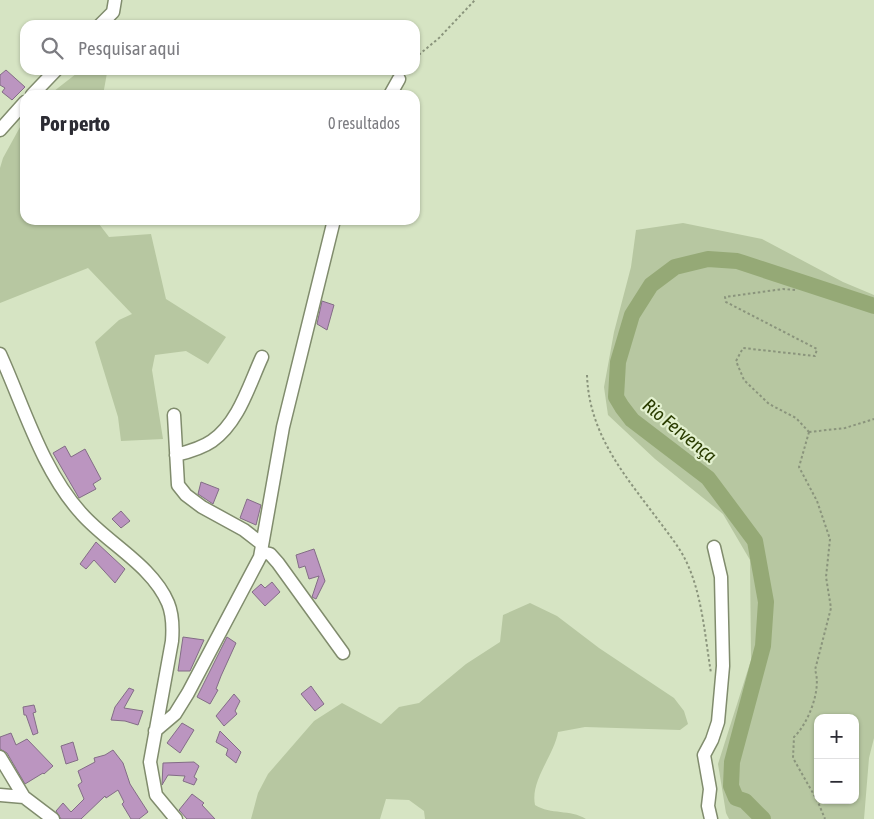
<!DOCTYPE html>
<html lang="pt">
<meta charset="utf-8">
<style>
body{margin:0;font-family:"Asap Condensed",sans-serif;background:#f7f7f7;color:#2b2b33}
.controls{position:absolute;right:15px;bottom:15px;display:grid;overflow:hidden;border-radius:10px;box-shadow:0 1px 4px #0004}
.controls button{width:45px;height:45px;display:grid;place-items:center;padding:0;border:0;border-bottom:1px solid #e1e1e2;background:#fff;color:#2b2b33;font:25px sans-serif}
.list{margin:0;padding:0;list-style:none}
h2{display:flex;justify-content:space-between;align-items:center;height:65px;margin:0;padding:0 20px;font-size:21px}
h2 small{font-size:16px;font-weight:400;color:#7c7c81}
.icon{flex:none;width:28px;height:28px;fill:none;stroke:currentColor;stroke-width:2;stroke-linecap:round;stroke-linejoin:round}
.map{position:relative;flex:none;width:874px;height:819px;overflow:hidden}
.search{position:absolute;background:#fff;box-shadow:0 1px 4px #0004;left:20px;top:20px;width:400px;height:55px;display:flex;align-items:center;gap:12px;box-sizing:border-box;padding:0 18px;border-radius:15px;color:#7c7c81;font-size:19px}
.panel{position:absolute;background:#fff;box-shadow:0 1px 4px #0004;left:20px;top:90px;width:400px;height:135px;border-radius:15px}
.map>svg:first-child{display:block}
.green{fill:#b7c7a1;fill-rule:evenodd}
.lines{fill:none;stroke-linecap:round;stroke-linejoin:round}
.river{stroke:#95a976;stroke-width:16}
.building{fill:#bb95c0;stroke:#836d86}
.minor-casing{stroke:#808c6d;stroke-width:15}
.path{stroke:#8a947c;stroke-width:2;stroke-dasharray:2.5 2.5;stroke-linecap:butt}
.minor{stroke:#fff;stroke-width:12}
.labels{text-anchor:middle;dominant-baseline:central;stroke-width:4.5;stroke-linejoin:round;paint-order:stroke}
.water-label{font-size:19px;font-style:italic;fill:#2a3c00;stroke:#e3f1d0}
</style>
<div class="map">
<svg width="874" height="819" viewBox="0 0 874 819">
<rect width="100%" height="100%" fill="#d6e4c3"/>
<!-- green -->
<path class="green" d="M81,70H98L107,73L103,95H49Z
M25,118V220H96L109,237L151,234L166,299L226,337L208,364L186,351L155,355L152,370L163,439L121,441L118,417L95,342L119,320L132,314L88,268L0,303V168L3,158Z
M683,223L762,239L843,282L874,295V738L869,758L864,819H729L726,813L718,764L751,660L750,560L723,514L655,459L608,415L604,387L614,332L631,267L636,230ZM818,718H855V800H818Z
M530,603L557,616L599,648L674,698L684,711L688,724L680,730L585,727L558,732C554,756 530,780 535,805C551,815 570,809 586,819H425L424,811L409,800L386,799L380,819H251L258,793L268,774L314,721L342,703L381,724L399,707L419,703L466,664L500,642L503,615Z"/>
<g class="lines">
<!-- river -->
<path class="river" d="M763,819L745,801L736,798L731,786L732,762L763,646L766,602L755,541L708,478L632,420L622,407L616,397L618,362L632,315L651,285L675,267L708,259L737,261L874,306"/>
</g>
<!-- building -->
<path class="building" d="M6,70L25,87L12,100L2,92L5,88L0,85V75Z
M322,301L334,305L327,330L317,324Z
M65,446L71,457L85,449L101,479L93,484L96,489L79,498L53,453Z
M201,482L219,489L213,504L198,494Z
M247,499L261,505L256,525L240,518Z
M121,511L130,521L121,528L112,519Z
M96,542L125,569L115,583L94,560L86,569L80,564Z
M314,549L325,581L316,599L312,597L319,576L309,579L305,566L299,568L296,555Z
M272,582L280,592L265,606L252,592L261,584L265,588Z
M183,637L204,640L190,671H178Z
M227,637L236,643L221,676L216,689L218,690L210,704L197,697Z
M311,686L324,704L315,711L301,694Z
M129,688L134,690L124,708L143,711L138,725L125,721L111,720L115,707Z
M234,694L240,701L235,711L237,714L224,726L216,716Z
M34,705L36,712L33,713L38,733L33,735L26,715H24L23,707Z
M182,723L194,730L180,753L167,743Z
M220,731L241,752L236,763L226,755L228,749L216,742Z
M11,733L16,745L27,739L53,766L44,774L43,773L25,784L7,753L0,749V737Z
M73,742L78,760L66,764L61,746Z
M113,750L123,763L130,784L148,812L139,819H131L122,804L124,802L118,790L106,798L105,796L81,819H61L56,811L63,803L71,812L84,799L78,785L82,782L78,771L95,762L94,758L105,755Z
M194,762L199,766L194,777L197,779L194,785L183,781L185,776L168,775L162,785L163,763Z
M192,794L204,803L202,805L215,819H187L179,810Z"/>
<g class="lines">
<!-- minor casing -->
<g class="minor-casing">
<path id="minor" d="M100,25L113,12L115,0
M32,95L56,70
M390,95L399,79
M0,130L25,102
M0,354C24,407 42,470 81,513C107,543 152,565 168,603C173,615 173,628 172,641L150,762L156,795L176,819
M174,415L178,485L186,495L202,507L244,530L262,544
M176,455C188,452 202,448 212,441C239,422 249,385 262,357
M261,552L270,554L278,563L343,653
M155,731L175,714L188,693L260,557L283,427L334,220
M0,757L24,797
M0,795L24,797L53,819
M711,819L708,806L710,789L704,755L712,740L718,722L723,666L721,577L714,547"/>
</g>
<!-- path -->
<path class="path" d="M415,58L439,38L475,0
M795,290L783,289L725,297L726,302L817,349L815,356L743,348L736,361L744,380L769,404L796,418L809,432
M587,375C589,436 627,478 662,525C670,536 679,547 685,559C702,592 705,637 711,673
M809,432L799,467L817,501L830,539L826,577L831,608L815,670C822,689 808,724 794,737L793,758L818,802L825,819
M809,432L845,428L874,419"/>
<!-- minor -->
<use href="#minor" class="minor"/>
</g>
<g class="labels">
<!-- water labels -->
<g class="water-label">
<text transform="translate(680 430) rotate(39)">Rio Fervença</text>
</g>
</g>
</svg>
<div class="controls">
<button>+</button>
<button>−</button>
</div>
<div class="search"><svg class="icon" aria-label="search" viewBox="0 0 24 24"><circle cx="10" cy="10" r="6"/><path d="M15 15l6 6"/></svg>Pesquisar aqui</div>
<section class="panel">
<h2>Por perto<small>0 resultados</small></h2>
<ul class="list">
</ul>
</section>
</div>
